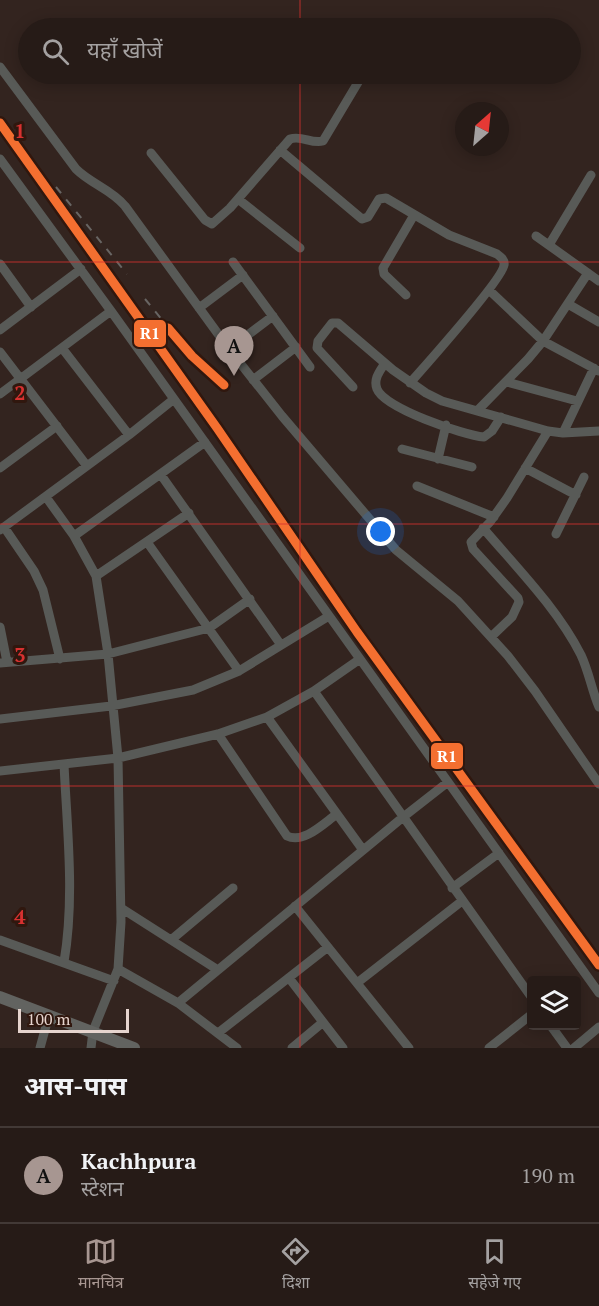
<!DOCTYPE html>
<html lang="hi">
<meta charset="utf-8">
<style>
body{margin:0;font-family:"PT Serif","Noto Sans Devanagari",serif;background:#322824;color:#f1f3f6}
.controls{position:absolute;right:18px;bottom:18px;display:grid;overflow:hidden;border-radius:6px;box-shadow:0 3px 15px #0003}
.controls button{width:54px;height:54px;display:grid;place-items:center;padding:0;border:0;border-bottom:2px solid #423936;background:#261b17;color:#f1f3f6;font:30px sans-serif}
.compass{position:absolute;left:455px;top:102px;width:54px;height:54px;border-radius:50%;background:#261b17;box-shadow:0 3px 15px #0003;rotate:27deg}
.scale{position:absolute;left:18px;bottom:15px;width:111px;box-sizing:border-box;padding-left:6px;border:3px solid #e6d4ce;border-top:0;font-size:16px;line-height:21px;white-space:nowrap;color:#e6d4ce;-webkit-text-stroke:4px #30170e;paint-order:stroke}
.you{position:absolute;left:381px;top:532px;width:21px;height:21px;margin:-15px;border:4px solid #fff;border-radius:50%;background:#1a73e8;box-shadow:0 0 0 9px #1a73e833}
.badge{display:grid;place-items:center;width:39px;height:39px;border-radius:50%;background:#a79691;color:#111;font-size:20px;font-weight:700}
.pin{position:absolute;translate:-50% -50px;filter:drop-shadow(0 2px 3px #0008)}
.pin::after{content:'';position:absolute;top:32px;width:21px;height:18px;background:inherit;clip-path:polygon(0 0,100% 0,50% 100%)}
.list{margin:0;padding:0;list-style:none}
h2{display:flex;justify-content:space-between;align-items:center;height:78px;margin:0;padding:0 24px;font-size:26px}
h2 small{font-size:20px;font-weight:400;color:#a4a1a1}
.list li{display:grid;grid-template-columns:39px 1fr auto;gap:18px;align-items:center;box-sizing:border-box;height:96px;padding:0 24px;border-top:2px solid #423936}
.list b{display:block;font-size:22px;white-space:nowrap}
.list p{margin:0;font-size:20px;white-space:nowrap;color:#a4a1a1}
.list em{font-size:20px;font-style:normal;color:#a4a1a1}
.icon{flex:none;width:33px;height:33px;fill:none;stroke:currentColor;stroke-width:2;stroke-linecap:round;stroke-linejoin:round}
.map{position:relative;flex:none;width:599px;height:1048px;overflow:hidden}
.search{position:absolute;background:#261b17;box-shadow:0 3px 15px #0003;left:18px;right:18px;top:18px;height:66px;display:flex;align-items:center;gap:15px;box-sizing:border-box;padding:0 21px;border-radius:33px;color:#a4a1a1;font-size:22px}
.sheet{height:174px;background:#261b17}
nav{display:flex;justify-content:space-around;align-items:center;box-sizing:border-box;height:84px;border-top:2px solid #423936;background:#261b17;font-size:16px;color:#a4a1a1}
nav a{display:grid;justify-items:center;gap:3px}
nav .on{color:#a79691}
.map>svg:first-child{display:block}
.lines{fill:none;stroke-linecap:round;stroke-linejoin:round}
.minor{stroke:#585a57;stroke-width:9}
.major{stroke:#626360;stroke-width:12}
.rail{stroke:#686563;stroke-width:2;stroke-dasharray:8 8;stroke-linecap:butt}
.rail-1-casing{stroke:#30170e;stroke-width:14}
.rail-1{stroke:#f46f30;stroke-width:9}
.grid{fill:none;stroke:#d73130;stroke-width:1.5;stroke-opacity:0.55}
.grid-label{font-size:20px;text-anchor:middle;font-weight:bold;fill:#d73130;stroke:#30170e;stroke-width:6;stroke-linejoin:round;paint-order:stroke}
.line-badge{stroke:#30170e;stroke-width:2}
.badge-label{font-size:16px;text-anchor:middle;font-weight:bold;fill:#fff}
</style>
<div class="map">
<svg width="599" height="1048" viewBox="0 0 599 1048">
<rect width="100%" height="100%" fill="#33241f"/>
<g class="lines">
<!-- minor -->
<path class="minor" d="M0,67L76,169C91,184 111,189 125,206L229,349L282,416L396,550L458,601L508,656L535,691L599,784
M280,150L362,219L368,217L379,199L386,198L449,235L497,254C501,257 505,260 504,265C503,279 424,367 410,383
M151,153L205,220L212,224L230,208L290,139C302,135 311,144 323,141L363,74
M0,159L111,311L599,993
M238,199L300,248
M536,236L599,281
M549,245L591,175
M233,262L310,367
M0,264L31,307
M489,290L543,341L599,371
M406,295L384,274L383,268L414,215
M568,304L599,322
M199,308L243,275
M0,330L81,269
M62,348L129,435
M229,349L273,316
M0,352L87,466
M385,363C380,371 373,379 377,389C384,408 463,435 484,437L492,431L501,417
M253,380L296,347
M507,382L577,401
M353,387L317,348L318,341L332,323H338L393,370L426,393L442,401L548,431L563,433L599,431
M0,394L111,311
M478,410L528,359L543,341L588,273
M563,433L594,368
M402,449L472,467
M438,459L446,425
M0,468L57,426
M525,468L576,495
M161,475L281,645
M417,486L494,517
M46,497L74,536L96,576L108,654L118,758L121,922L118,969L93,1031L91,1048
M4,527L34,571L43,590L60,659
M483,528C517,568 557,608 581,655C589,672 592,691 599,707
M0,530L129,435L174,399
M556,534L584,477
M74,536L205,442
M147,542L239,671
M96,576L189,513
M0,627L7,662
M491,637L512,617L519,602L518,598L473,549L471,542L490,522L507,498L548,431
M0,663L108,654L209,628L250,599
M314,691L532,998
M267,717L363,850
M0,719L111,706L193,690L239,671L329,616
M218,734L287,836C304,844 324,823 337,814
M0,771L118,758L218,734L267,717L314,691L360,659
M452,888L499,853
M295,906L409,1048
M121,908L218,970
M0,940L114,981
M171,940L233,888
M64,962C75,897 67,829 64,764
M118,969L178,1003L237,1048
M289,978L343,1048
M357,983L462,901
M178,1003L402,818L448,782
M551,1026L567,1048
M218,1033L328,947
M40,1048L49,1015
M292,1048L322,1023
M489,1048L532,1014
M574,1048L599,1027"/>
<!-- major -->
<path class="major" d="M0,997L134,1048"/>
<!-- rail -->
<path class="rail" d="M0,123L217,428L357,632L599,965
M56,187L127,274
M145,299L192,356L224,385"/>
<!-- rail-1 casing -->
<g class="rail-1-casing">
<path id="rail-1" d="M0,123L217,428L357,632L599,965
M168,328L192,356L224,385"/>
</g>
<!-- rail-1 -->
<use href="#rail-1" class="rail-1"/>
</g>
<!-- grid -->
<path class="grid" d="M300,0V28M300,74V1048M0,262H599M0,524H599M0,786H599"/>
<g class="grid-label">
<text x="20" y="138">1</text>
<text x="20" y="400">2</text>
<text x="20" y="662">3</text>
<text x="20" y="924">4</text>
</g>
<g class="line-badge">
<rect x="133" y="319" width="34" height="29" rx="6" fill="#f46f30"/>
<rect x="430" y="742" width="34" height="28" rx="6" fill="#f46f30"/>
</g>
<g class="badge-label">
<text x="150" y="339">R1</text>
<text x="447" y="762">R1</text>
</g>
</svg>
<div class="controls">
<button><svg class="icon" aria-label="layers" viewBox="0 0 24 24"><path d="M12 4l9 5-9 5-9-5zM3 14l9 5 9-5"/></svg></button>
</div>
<svg class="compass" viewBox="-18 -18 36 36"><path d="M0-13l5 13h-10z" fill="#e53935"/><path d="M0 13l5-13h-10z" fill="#a4a1a1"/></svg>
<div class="scale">100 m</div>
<div class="you"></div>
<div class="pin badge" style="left:234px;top:376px">A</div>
<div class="search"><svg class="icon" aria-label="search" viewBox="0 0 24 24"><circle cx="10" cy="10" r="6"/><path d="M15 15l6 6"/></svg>यहाँ खोजें</div>
</div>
<section class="sheet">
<h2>आस-पास<small></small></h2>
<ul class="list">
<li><span class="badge">A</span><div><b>Kachhpura</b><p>स्टेशन</p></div><em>190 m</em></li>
</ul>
</section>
<nav>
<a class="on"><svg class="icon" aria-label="map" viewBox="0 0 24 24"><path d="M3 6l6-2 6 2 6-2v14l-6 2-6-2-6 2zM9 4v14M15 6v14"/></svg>मानचित्र</a>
<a><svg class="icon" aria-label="directions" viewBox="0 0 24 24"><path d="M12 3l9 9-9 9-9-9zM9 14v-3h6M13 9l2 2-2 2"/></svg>दिशा</a>
<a><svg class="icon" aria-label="saved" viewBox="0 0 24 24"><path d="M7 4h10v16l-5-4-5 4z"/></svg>सहेजे गए</a>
</nav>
